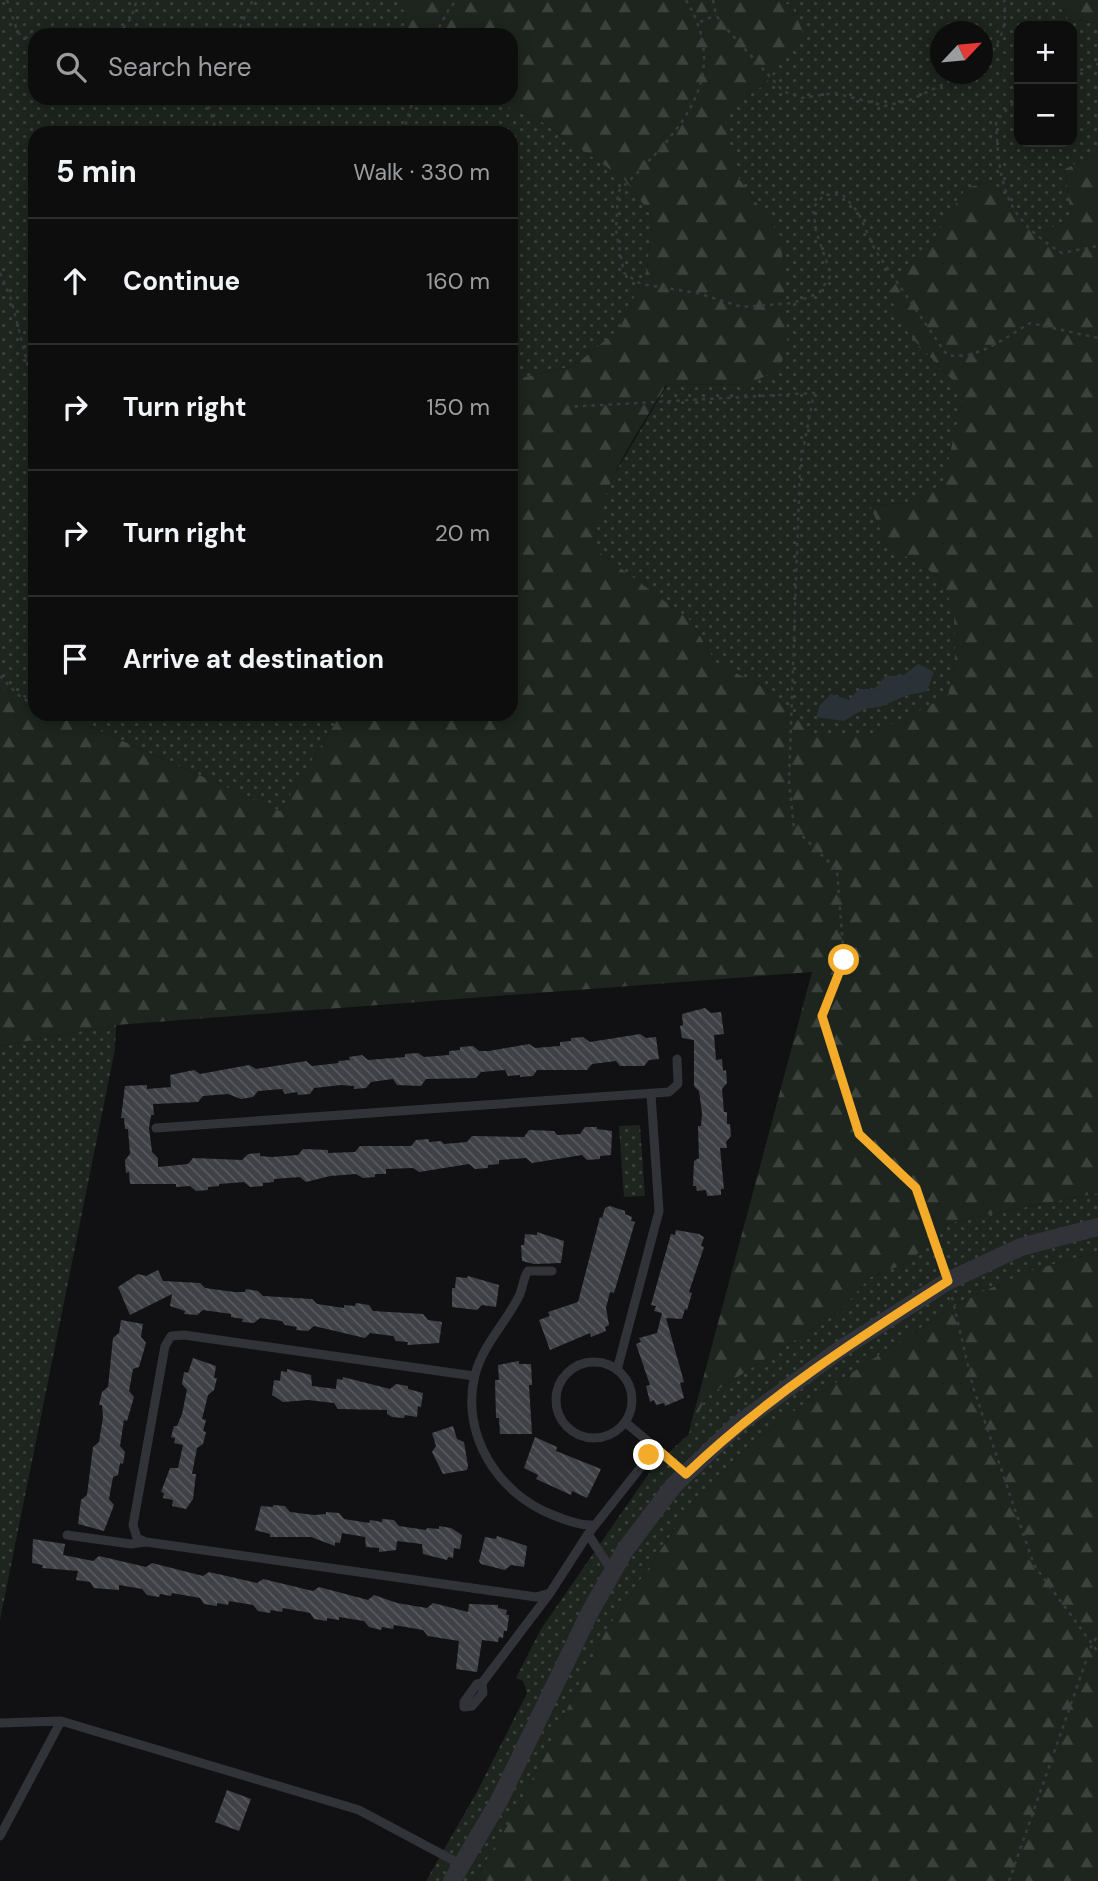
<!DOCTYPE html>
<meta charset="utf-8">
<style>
body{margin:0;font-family:"DM Sans",sans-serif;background:#161617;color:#f1f3f6}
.controls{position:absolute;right:21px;top:21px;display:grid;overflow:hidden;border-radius:14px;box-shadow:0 4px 18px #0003}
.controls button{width:63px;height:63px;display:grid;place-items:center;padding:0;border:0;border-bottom:2px solid #2d2d2e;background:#0d0d0e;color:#f1f3f6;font:35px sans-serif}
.compass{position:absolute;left:930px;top:21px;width:63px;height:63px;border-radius:50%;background:#0d0d0e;box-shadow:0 4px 18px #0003;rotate:64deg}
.stop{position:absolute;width:21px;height:21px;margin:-16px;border:5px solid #f3ab29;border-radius:50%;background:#fff}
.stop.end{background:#f3ab29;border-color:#fff;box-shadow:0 2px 7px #0008}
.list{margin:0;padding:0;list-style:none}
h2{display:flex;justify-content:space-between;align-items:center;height:91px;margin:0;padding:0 28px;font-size:30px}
h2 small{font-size:23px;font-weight:400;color:#9a9c9e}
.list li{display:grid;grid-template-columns:46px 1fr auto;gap:21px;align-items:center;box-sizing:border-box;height:126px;padding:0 28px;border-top:2px solid #2d2d2e}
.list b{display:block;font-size:26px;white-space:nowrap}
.list em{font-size:23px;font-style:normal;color:#9a9c9e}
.icon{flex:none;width:38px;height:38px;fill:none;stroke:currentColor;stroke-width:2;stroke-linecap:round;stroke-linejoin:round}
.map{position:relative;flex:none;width:1098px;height:1881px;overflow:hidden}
.search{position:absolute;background:#0d0d0e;box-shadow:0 4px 18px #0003;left:28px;top:28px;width:490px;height:77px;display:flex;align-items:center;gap:18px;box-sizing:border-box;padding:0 24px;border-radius:21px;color:#9a9c9e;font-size:26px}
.panel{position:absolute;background:#0d0d0e;box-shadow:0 4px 18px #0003;left:28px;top:126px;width:490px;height:595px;border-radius:21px}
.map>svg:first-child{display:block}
.green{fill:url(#green-dots);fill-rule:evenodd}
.forest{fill:url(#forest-firs)}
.water{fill:#2a3238}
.building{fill:url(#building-back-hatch)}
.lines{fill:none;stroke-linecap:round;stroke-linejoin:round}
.path{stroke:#383a3f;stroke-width:2.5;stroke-dasharray:3.5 5;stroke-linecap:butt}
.lane{stroke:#323338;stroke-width:9}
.street{stroke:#323338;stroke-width:18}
.route{stroke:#f3ab29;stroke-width:9}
</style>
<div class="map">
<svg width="1098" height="1881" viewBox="0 0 1098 1881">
<defs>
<pattern id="green-dots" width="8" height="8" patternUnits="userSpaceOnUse" patternTransform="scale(1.75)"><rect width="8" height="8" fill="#1d251e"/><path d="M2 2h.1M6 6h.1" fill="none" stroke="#3b423c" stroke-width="1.8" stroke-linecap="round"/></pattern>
<pattern id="forest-firs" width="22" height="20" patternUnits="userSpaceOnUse" patternTransform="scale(1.75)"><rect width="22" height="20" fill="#1d251e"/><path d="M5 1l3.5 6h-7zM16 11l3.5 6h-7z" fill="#3b423c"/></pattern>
<pattern id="building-back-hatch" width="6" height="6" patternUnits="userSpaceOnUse" patternTransform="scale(1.75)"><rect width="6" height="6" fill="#404146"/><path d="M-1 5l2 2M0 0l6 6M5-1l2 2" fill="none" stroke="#585a5e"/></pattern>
</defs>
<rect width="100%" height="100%" fill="#111113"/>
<!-- green -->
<path class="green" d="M0,0H402L408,35H35V98H478L535,117L624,179L653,217L647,270L620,328L574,366L511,380V133H35V702L0,687Z
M775,0H1059L1068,19L1098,23V153L1065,169L1071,219L1045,231L1025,226L1015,207L992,181L966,188L936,235L909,335L964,392L944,484L905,503L871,505L886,544L938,576L955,610V657L948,697L868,736H815L766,688L716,663L691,621L595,549L596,519L614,475L667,385L746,384L781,237L737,176L723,114L765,84L792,6ZM1019,26H1072V142H1019ZM940,32H982V74H940Z
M62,714H341L280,811Z
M116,1025L115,1049L0,1620V1046Z
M640,1125L645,1196L624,1197L619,1126Z
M1098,1193V1252L1029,1271L962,1301L805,1403L752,1443L696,1498L607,1629L516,1811L474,1881H426L478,1790L527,1693L523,1681L516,1678L541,1629L654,1466L688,1435L706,1397L839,1312L870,1277L910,1262L943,1226L965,1219Z"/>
<!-- forest -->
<path class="forest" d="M402,0H775L792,6L803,32L765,84L724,114L737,176L781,237L788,349L776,372L746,384L666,385C636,437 597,487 595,549L691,621L716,663L766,688L815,736H868L948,696L955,657L954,610L938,576L886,544L870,505L905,503L943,484L964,392L909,335L888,293L936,235L966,188L992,181L1015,207L1025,226L1045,231L1071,219L1065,169L1098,153V1193L965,1219L943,1226L910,1262L870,1277L839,1312L706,1397L688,1435L812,972L116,1025L0,1046V687L35,702V714H62L280,811L341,714H511V380L574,366L620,328L647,270L653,217L624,179L535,117L478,98H511V35H408Z
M1059,0H1098V23L1068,19Z
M1098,1252V1881H474L516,1811L607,1629L696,1498L752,1443L805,1403L962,1301L1029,1271Z"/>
<!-- water -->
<path class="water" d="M918,664L934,672L927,691L905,696L880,707L864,709L844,721L816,717L820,705L831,694L849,700L859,689H874L886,676L904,675Z"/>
<!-- building -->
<path class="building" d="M705,1008L711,1013L721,1012L724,1034L714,1035L716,1060L722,1059L723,1071L726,1070L727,1083L722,1089L724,1112H727V1124H730L731,1136L726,1142L727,1148H720L724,1189H721V1195L707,1196L706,1190L697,1191L696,1186H693L694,1161L699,1158L698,1126H701L702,1113L699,1091L694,1086V1040L682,1038L680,1026L683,1025L682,1014Z
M640,1034L646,1038L656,1037L659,1059L649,1060L644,1066H620L616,1061L592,1064L587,1070H537L533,1076L520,1077V1075L508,1076L505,1070L481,1072L476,1078L426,1079L421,1086L397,1085L393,1079L371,1082L366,1088L354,1089V1086L341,1085L314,1088L310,1094L298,1095L297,1092L285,1094L282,1089L258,1091L253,1097L241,1099L228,1094L203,1096L198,1102L153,1104L154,1115H151L149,1128L152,1152L158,1158V1167L188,1164L193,1158L242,1160L248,1154L260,1153V1156L272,1157L298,1155L303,1149L328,1150V1153L355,1152L360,1146H411L416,1140L429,1139V1142L441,1141L444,1144L467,1142L472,1136L524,1137L529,1130L554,1131L557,1135L580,1134L585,1127H597V1129L612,1131L611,1155L600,1156V1159L587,1160L582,1155L532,1163L526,1158L499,1160V1164L488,1165V1168L475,1169L469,1164L419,1172L413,1168L386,1169V1174H375V1177L363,1178L356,1174L330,1176L306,1182L300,1177L274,1179V1182L263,1183V1186L250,1187L244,1182L219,1184V1186L208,1187V1190L196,1191L190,1186L176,1187V1184H130L129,1172L126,1173L125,1160L130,1154L128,1129H125L124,1118H121L125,1086L147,1085V1089L171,1087L170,1075L194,1070L200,1074L249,1065L256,1069L306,1061L312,1066L339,1063L338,1061L350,1060L349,1057L362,1055L368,1060L405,1057V1054L418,1053L424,1057L449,1055V1051L460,1050V1047L473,1046L479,1051H489L529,1044L535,1048L560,1046V1042L571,1041V1038L583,1037L590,1042Z
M610,1206L625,1211V1214L632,1217L631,1221L635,1222L614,1293L610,1292L606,1308L609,1325L605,1327L606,1331L591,1337L590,1333L550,1350L539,1320L550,1316L548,1312L578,1302L600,1217L602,1218L605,1208Z
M676,1230L699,1234L704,1237L701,1246L704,1247L689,1292L692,1293L687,1310L685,1309L682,1319L666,1318L684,1382L680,1383L684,1398L665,1406L664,1403L656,1405L654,1400L650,1402L646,1386L650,1385L636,1344L641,1342L639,1338L657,1333L662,1313L654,1311L656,1306L651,1305L671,1234L675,1235Z
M537,1232L564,1241L561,1263L534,1264L522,1261L521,1245H524L525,1234L537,1235Z
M158,1270L163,1281L200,1283L205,1288L234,1292H245L246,1289L258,1291L263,1296L312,1299L317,1304L344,1308V1305L355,1306L356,1303L369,1305L373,1311L423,1314L428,1320L442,1322L439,1343L407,1345L408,1342L396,1341L393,1336L370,1333L365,1338L314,1326L308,1331L296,1330L297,1327L285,1325L282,1321L260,1318L254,1323L242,1322L243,1319L231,1317V1314L203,1310L197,1315L184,1314L185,1311L170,1306L172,1294L130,1315L118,1287L138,1274L146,1276Z
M468,1276L499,1285L496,1307L482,1305L477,1310L452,1307V1288H455L456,1277L467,1278Z
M121,1320L143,1324L141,1337L146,1343L139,1367L133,1369L129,1391L134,1397L127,1421L124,1420L120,1446L125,1452L123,1464L120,1463L118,1475L113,1477L109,1499L114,1505L104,1531L78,1524L81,1500L87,1495L93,1447L99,1442L103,1417L102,1405H99L102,1392L108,1387L113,1338L119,1333Z
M193,1358L216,1366L214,1378H217L214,1390L208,1395L202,1419L206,1420L203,1431L206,1432L203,1444L197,1448L192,1474H196L193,1499L186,1509L172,1506L173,1500L163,1498L164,1493L161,1492L170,1468H178L183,1445L174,1443L175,1438L171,1437L174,1426H177L182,1414L187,1390L182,1384L184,1372L188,1373Z
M519,1361V1364H531L532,1385H529L532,1434H500L499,1418H496L495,1380H499L498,1365Z
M287,1369L311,1375L312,1386L336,1389L337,1379L342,1380L343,1377L390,1389L396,1384L408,1386V1389L423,1393L421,1407L418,1406L417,1417L405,1415L404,1418L392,1417L387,1414V1410L338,1409L334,1403L308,1400L283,1402L272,1395L274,1380L280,1381L281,1371L287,1372Z
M453,1426L457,1439L464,1442L468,1466L467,1470L443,1474L432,1452L436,1446L432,1433Z
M535,1437L557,1447L556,1451L601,1469L587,1498L572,1491L571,1495L536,1479L538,1475L524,1468Z
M273,1505L285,1506L290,1512L314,1515L326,1514V1512L339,1513L344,1519L369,1523L370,1520L382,1522V1519L394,1520L399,1526L426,1530L427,1528L439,1529V1526L451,1528L462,1535L460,1549L454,1548L453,1558L448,1557L447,1560L423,1554L422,1544L397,1541L396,1550L379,1552V1548L366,1547L365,1537L342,1533L340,1543L335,1542V1546L311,1537H270V1534L255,1530L261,1506L273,1507Z
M497,1536L527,1546L524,1567L511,1565L505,1570L481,1564L479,1561L485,1537L496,1539Z
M33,1539L65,1544L63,1555L93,1561L99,1556L146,1567L152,1563L203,1576L209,1572L257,1583L263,1579L313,1591L319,1587L368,1600L374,1595L397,1603L427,1608L433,1603L468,1612L469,1604L498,1605V1608L507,1610L506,1615H509L507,1631H504L503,1638L499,1637L498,1642L482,1640L477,1672L456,1669L459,1641L428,1636L423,1630L394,1625L393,1629L382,1627L381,1630L369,1627L364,1621L339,1617V1620L327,1618V1621L314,1619L310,1613L283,1608L282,1612L271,1610L270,1613L258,1611L253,1605L229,1601L228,1605L217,1603V1606L204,1604L200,1598L172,1593L171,1596L160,1594L159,1597L147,1595L142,1589L119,1585V1590L94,1588L90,1582L76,1580L78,1571L42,1568L43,1565L32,1563Z
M227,1790L251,1799L239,1831L215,1822Z"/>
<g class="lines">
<!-- path -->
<path class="path" d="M7,0L18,33L35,42
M686,0C736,82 672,138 618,192L616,230L624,273L641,284L697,293L742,307L793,303L819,293L831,275L816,231L813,208L824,195L842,194L858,212L875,250L947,355C978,360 1003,339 1030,323L1098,338
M713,0L716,15L724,26L783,91L801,98L835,93L885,106L910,100L965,74
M700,22L716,15
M118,35L131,18L137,0
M236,35L253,0
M435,35L450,7L458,0
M982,64C1000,45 1008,26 1004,0
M1072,73L1098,64
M1019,97L996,121C999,185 1004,218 1062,253L1098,246
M206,98L217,133
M407,133L406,122L414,98
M0,273L11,299L35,394
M566,407L814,393L800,466L789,782L794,828L837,870L844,960L822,1016L859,1134L916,1188L943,1267
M0,676L17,694L35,706
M57,714L68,717L84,714
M952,1297L973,1387L1034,1565L1098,1652
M1009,1881L1092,1644L1098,1636"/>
<!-- lane -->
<path class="lane" d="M156,1128L669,1092L678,1084L677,1059
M552,1271H528C523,1278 523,1288 519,1296C506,1323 483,1344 475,1375C460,1434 498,1494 553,1515C566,1520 580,1526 594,1525
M556 1400a38 38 0 1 1 76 0a38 38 0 1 1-76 0Z
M617,1370L659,1211L651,1094
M656,1448L686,1474
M67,1535L131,1544L146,1542L536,1597L550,1593
M146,1542L137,1538L133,1525L165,1346L171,1336L184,1335L474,1376
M612,1571L588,1534L656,1448L625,1422
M482,1683L483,1693L472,1706L464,1707V1702L477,1684L482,1683L550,1593L588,1534
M61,1721L359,1810L462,1865
M0,1723L61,1721L0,1836"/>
<!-- street -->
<path class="street" d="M452,1881L499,1801L590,1612L625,1550L674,1485L736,1426L838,1351L948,1281L1021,1247L1098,1227"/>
</g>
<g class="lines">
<!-- route -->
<path class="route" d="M649,1455L656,1448L686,1474C768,1396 854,1341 948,1281L916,1188L859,1134L822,1016L844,960"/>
</g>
</svg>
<div class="controls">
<button>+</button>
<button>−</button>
</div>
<svg class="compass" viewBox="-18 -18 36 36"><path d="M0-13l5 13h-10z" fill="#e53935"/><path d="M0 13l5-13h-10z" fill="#9a9c9e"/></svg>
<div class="stop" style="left:844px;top:960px"></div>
<div class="stop end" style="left:649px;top:1455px"></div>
<div class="search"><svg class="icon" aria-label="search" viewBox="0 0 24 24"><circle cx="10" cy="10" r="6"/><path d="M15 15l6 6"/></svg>Search here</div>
<section class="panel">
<h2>5 min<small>Walk · 330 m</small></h2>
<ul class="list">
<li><svg class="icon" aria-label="ahead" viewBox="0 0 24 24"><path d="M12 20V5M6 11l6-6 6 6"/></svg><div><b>Continue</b></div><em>160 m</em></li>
<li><svg class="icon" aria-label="right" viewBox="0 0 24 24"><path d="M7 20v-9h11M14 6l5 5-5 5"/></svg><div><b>Turn right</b></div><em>150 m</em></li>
<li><svg class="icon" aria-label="right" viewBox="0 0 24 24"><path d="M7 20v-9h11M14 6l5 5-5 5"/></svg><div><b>Turn right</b></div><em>20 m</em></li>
<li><svg class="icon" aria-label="arrive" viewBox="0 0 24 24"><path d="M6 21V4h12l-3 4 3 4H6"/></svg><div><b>Arrive at destination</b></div></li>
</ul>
</section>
</div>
